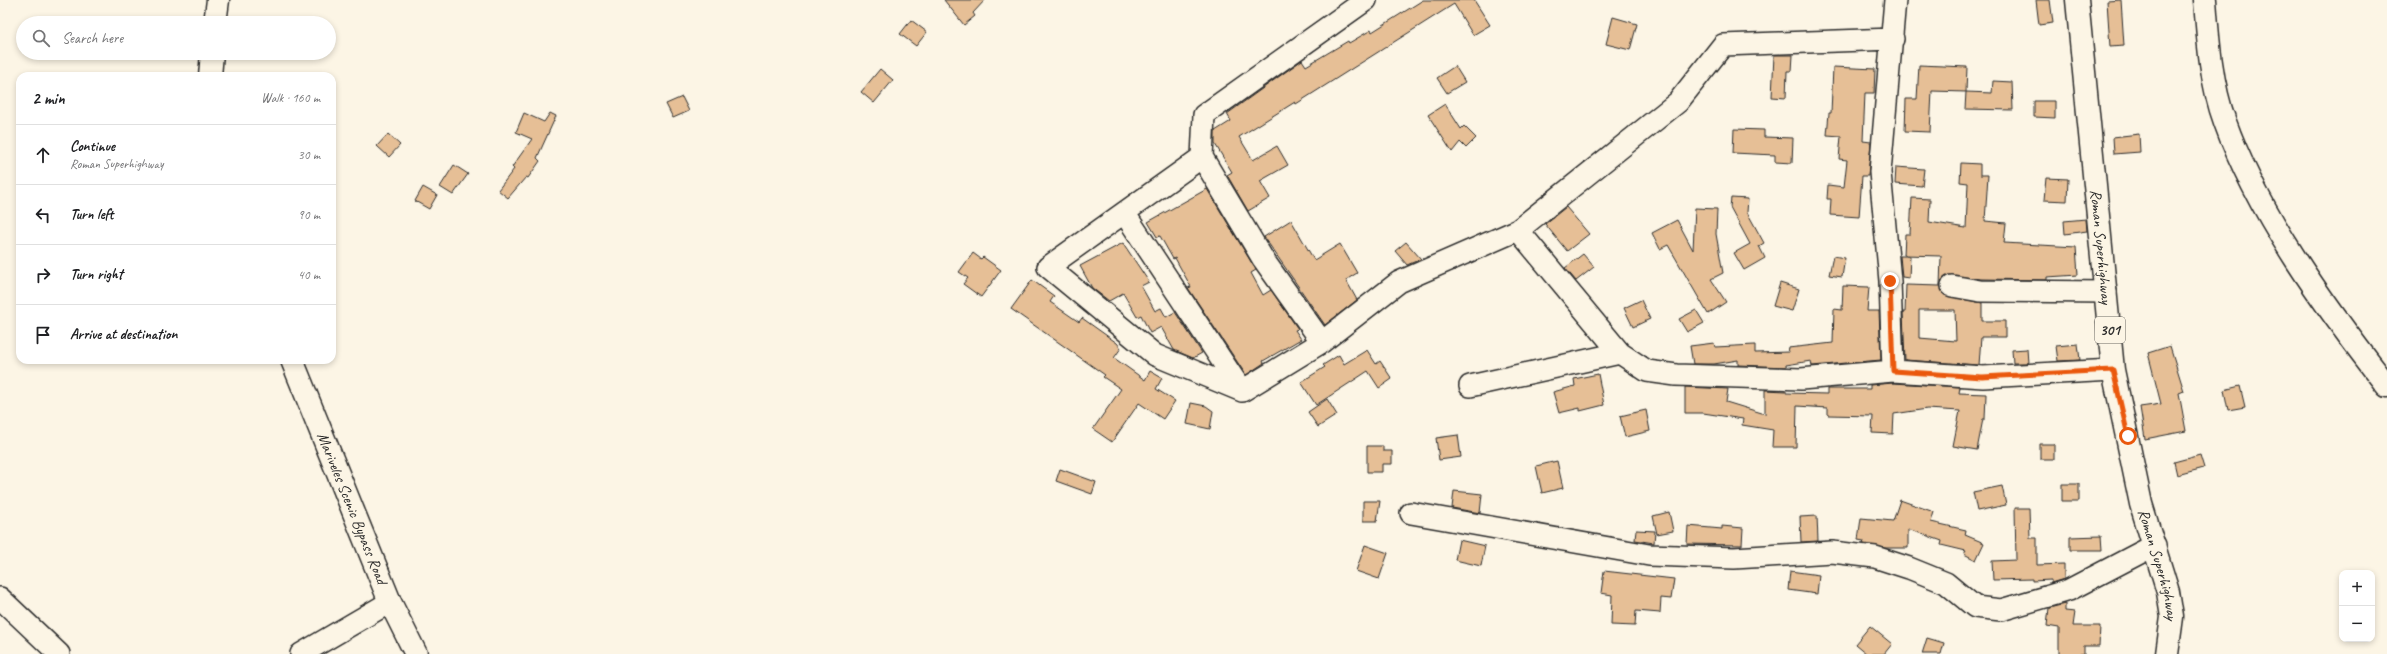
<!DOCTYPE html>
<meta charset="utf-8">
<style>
body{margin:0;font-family:Caveat,sans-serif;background:#f2f2f2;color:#202124}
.controls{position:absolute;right:12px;bottom:12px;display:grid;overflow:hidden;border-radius:8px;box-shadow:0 2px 6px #0003}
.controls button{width:36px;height:36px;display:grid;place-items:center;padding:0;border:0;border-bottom:1px solid #e0e0e0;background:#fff;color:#202124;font:20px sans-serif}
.stop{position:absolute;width:12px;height:12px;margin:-9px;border:3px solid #ea580c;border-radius:50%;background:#fff}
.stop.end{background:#ea580c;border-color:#fff;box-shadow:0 1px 4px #0008}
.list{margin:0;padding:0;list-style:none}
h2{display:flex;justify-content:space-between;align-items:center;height:52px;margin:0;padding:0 16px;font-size:17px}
h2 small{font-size:13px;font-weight:400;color:#757577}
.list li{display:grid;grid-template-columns:26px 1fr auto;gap:12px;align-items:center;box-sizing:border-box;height:60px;padding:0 16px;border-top:1px solid #e0e0e0}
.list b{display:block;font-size:15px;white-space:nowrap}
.list p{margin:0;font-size:13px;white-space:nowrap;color:#757577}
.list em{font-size:13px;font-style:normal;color:#757577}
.icon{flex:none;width:22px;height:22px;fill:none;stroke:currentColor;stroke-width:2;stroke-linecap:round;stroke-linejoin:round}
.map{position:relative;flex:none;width:2387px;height:654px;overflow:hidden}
.search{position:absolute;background:#fff;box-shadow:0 2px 6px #0003;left:16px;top:16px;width:320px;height:44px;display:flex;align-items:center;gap:10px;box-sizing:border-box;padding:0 14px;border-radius:22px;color:#757577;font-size:15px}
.panel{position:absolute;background:#fff;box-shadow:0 2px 6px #0003;left:16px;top:72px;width:320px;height:292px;border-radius:12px}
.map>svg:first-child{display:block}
.building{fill:#e6bf96;stroke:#2b2b2b;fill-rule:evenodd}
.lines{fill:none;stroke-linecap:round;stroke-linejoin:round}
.minor-casing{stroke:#2b2b2b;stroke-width:24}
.major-casing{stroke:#2b2b2b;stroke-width:25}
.minor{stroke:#fcf5e5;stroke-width:21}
.major{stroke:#fcf5e5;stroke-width:22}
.route{stroke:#ea580c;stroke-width:5}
.labels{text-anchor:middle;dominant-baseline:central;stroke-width:3;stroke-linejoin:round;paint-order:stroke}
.shield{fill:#fcf5e5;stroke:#6a6863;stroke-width:1}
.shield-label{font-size:15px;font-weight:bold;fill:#2b2b2b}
.street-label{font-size:16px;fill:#2b2b2b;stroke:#fcf5e5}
</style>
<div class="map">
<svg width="2387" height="654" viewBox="0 0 2387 654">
<rect width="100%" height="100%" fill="#fcf5e5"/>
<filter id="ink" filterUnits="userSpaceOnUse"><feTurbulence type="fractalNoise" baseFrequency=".025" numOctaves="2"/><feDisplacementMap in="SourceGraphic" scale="8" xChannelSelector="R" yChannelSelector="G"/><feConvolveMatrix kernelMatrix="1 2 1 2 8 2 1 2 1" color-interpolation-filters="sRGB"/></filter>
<g filter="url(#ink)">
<!-- building -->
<path class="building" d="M944,0H985L973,13L975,16L964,25Z
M1423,0H1474L1490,25L1473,35L1454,4L1296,104L1295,102L1239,137L1253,160L1277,146L1288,165L1260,181L1270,198L1248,211L1227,175L1232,172L1215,144V131L1231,121L1227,114L1302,60L1306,66L1348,41L1349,43L1371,30L1372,32Z
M2036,0H2050L2053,23L2039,25Z
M2121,0L2124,46L2110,47L2107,1Z
M1613,17L1637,24L1630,50L1606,44Z
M911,20L927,32L916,46L900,34Z
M1774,55H1793L1792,71H1787L1786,98L1772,97Z
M1919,65L1967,67L1966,92L1932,91L1930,132L1905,131L1906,99H1917Z
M1455,66L1465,82L1447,93L1437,78Z
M1833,67L1875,69L1874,93H1865L1863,141L1871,142L1868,176H1862L1859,217L1830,215L1831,199H1827L1828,185L1844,187L1847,160L1839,159L1841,136L1827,135L1829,113H1831Z
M880,69L893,80L874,103L861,92Z
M1993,81L2012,82L2013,110L1965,109L1966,92L1992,93Z
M682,97L689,111L673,118L666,104Z
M2034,101H2055V118L2034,117Z
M1445,104L1461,129L1464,126L1476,138L1466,148L1460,142L1452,152L1428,115Z
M524,113L544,122L550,113L556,116L537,158L540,161L528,178L526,177L508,198L498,190L514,169L512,167L532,139L516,132Z
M1734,129L1764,130V137L1793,138L1792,163L1775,162V155L1733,153Z
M388,134L400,145L389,157L377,146Z
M2139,134L2140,152L2114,154L2113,137Z
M1961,163L1980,164V175H1988L1985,221L2006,223L2004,243L2076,247L2078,275L2047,277V280L1981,279L1948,275L1940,284L1944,295L1982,303V321H2005V337H1981L1979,365L1905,360L1903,312H1905L1906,285L1940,286L1941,256L1904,255L1905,234H1910L1912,198L1930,199L1929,222L1966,228L1968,183L1960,182ZM1919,310H1955L1956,341L1919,338Z
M454,165L468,174L453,195L440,187Z
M1896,167L1924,169L1922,186L1895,184Z
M2046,178L2068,179L2067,201L2044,200Z
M423,187L437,195L429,209L415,201Z
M1207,189L1256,270L1251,273L1263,295L1271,290L1298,329L1295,330L1301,339L1263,361L1264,363L1246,375L1188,288L1191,287L1175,258L1173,259L1160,236L1157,237L1148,222Z
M1731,198L1748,199L1747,212L1764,243L1759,246L1765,258L1744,270L1734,253L1750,244L1730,207Z
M1566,207L1589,234L1567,251L1545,224Z
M1695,208L1717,209L1716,234L1723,273L1711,279L1726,302L1708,314L1668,245L1660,249L1652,233L1677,220L1693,250Z
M2086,219L2087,231L2065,234L2064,221Z
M1291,220L1314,260L1340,244L1357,273L1346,280L1357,300L1325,325L1264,237Z
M1406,242L1421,259L1407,265L1395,251Z
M1123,243L1149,282L1141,286L1155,311L1161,308L1166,317L1175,312L1202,353L1193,358L1174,350L1161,327L1150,333L1141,315L1137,317L1123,293L1109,301L1092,288L1080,266Z
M973,253L981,259L983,257L1001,270L981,297L963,284L968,278L959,272Z
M1583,254L1594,267L1576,281L1565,268Z
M1833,256L1845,258L1842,277L1829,275Z
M1900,256H1910L1909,278L1902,277Z
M1032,280L1054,296L1050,302L1079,322L1082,318L1117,343L1121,348L1114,358L1145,380L1150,371L1162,378L1156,389L1175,401L1163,419L1139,403L1112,442L1093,429L1121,389L1103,377L1105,375L1011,309Z
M1780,283L1799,289L1792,311L1773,306Z
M1843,286L1869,287L1867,311H1879L1881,360L1812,366L1811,361L1786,365V367L1738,365V360L1714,364H1693L1690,346L1714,343L1715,347L1755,345V353L1789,352L1788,348L1833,343L1834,309L1842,310Z
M1641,300L1650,319L1633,327L1624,308Z
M1696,310L1704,323L1687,332L1679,319Z
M2078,344L2080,360L2058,361L2056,346Z
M2170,346L2184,391L2179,393L2186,431L2145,439L2140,407L2161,404L2148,353Z
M2027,349L2028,363H2013L2012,350Z
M1367,350L1376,364L1380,361L1392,379L1379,388L1368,371L1316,405L1301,382L1325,367L1323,365L1339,355L1344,364Z
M1598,374L1604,405L1580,411V408L1559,413L1553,392L1575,386L1574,379Z
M1893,383L1960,387L1959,393L1986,394L1985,419H1983L1977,450L1953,446L1960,411L1927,409L1894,414L1893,434L1872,433L1873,416L1828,415V408L1797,406L1796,447H1772L1773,430L1742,425L1743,419L1703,413H1685V387L1728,389L1726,402L1765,414V390L1786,391V393L1827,394V389H1870V385Z
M2240,386L2245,407L2228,410L2224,390Z
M1327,399L1337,415L1318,427L1308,412Z
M1191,403L1206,406L1213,411L1210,429L1187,424Z
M1646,410L1650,431L1625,437L1620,416Z
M1458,435L1461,457L1439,460L1436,438Z
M2040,444H2054V459H2040Z
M1367,446H1383V451H1392V464H1382V472H1367Z
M2200,455L2204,468L2177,475L2174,462Z
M1557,461L1563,488L1542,493L1536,466Z
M1060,469L1096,482L1092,494L1056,481Z
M2062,484H2079V501H2062Z
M2002,486L2006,505L1977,511L1973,492Z
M1454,491L1482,494L1480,513L1452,508Z
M1900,500L1934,512L1931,522L1966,530L1965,535L1984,543L1976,560L1964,554L1966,551L1941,545L1942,541L1908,529V548H1885L1863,544L1864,541L1858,540L1861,518L1893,521Z
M1363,501H1380L1377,521H1363Z
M2015,508H2029L2030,538H2037V565L2064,564V579L2051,583V580L2032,581V579L1993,580L1992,561L2016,560Z
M1669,512L1673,531L1657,534L1653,516Z
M1817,516L1818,541L1801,542L1800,517Z
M1688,526L1722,529V526L1743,528L1742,545L1687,544Z
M1636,530L1655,531L1654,543L1635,540Z
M2101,536L2102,550H2070V537Z
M1459,540L1485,546L1481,566L1455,560Z
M1365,545L1388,553L1379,579L1356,571Z
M1604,571L1674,579L1671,599L1661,598L1660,613L1636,611L1635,626L1611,625L1612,595L1601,593Z
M1790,571L1819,575L1817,594L1788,590Z
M2065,604V611L2075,612L2073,626H2100L2099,646H2084V654H2059V628L2047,626L2049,608Z
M1870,626L1892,644L1884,654H1867L1855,644Z
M1927,638L1944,643L1941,654H1922Z"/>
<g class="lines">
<!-- minor casing -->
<g class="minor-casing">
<path id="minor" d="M1202,157L1048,267L1155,355L1242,391L1322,342L1399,282L1518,230L1678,102L1723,45L1893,39
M1125,214L1242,391
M1518,230L1620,353
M1952,286L1980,291L2106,292
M1322,342L1263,259L1202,157L1204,115L1366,0
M1893,371L1890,281L1880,172L1895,0
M1470,386L1620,353L1647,371L1676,375L1801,379L1893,371L1983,377L2113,370
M1411,513L1649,555L1734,558L1832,552L1875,557L1909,568L1946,583L1975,607L2001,610L2069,590L2155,545
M0,598L59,654
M301,654L390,602"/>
</g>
<!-- major casing -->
<g class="major-casing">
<g id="major">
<path id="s1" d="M2077,0L2113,370L2141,504L2168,592L2172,617L2167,654"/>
<path d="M2205,0C2208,40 2211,84 2225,122C2258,214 2327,309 2387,386"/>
<path d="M215,23L218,0"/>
<path d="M210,76L212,53"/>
<path id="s2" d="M292,360L390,602L416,654"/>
</g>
</g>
<!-- minor -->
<use href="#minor" class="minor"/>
<!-- major -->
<use href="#major" class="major"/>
</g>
</g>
<g class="lines" filter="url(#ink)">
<!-- route -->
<path class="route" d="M1890,281L1893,371L1982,377L2113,370L2128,436"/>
</g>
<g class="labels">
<!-- shield labels -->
<rect class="shield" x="2095" y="317" width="30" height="26" rx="3"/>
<g class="shield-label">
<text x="2110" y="330">301</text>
</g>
<!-- street labels -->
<g class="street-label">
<text stroke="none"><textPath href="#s1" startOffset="248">Roman Superhighway</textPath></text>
<text stroke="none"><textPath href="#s2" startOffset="160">Mariveles Scenic Bypass Road</textPath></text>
<text stroke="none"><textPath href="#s1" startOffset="572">Roman Superhighway</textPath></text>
</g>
</g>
</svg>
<div class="controls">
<button>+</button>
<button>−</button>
</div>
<div class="stop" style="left:2128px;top:436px"></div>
<div class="stop end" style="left:1890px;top:281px"></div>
<div class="search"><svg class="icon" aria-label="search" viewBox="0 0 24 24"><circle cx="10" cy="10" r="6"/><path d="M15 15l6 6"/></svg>Search here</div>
<section class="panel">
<h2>2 min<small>Walk · 160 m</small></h2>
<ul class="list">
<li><svg class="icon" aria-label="ahead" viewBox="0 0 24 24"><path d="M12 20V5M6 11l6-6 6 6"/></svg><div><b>Continue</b><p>Roman Superhighway</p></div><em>30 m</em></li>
<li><svg class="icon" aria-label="left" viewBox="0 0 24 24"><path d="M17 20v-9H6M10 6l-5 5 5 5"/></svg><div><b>Turn left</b></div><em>90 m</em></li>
<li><svg class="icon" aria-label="right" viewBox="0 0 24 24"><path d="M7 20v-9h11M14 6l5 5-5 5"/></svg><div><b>Turn right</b></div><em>40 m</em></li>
<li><svg class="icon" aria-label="arrive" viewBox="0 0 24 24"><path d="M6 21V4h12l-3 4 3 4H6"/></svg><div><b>Arrive at destination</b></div></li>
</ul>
</section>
</div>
